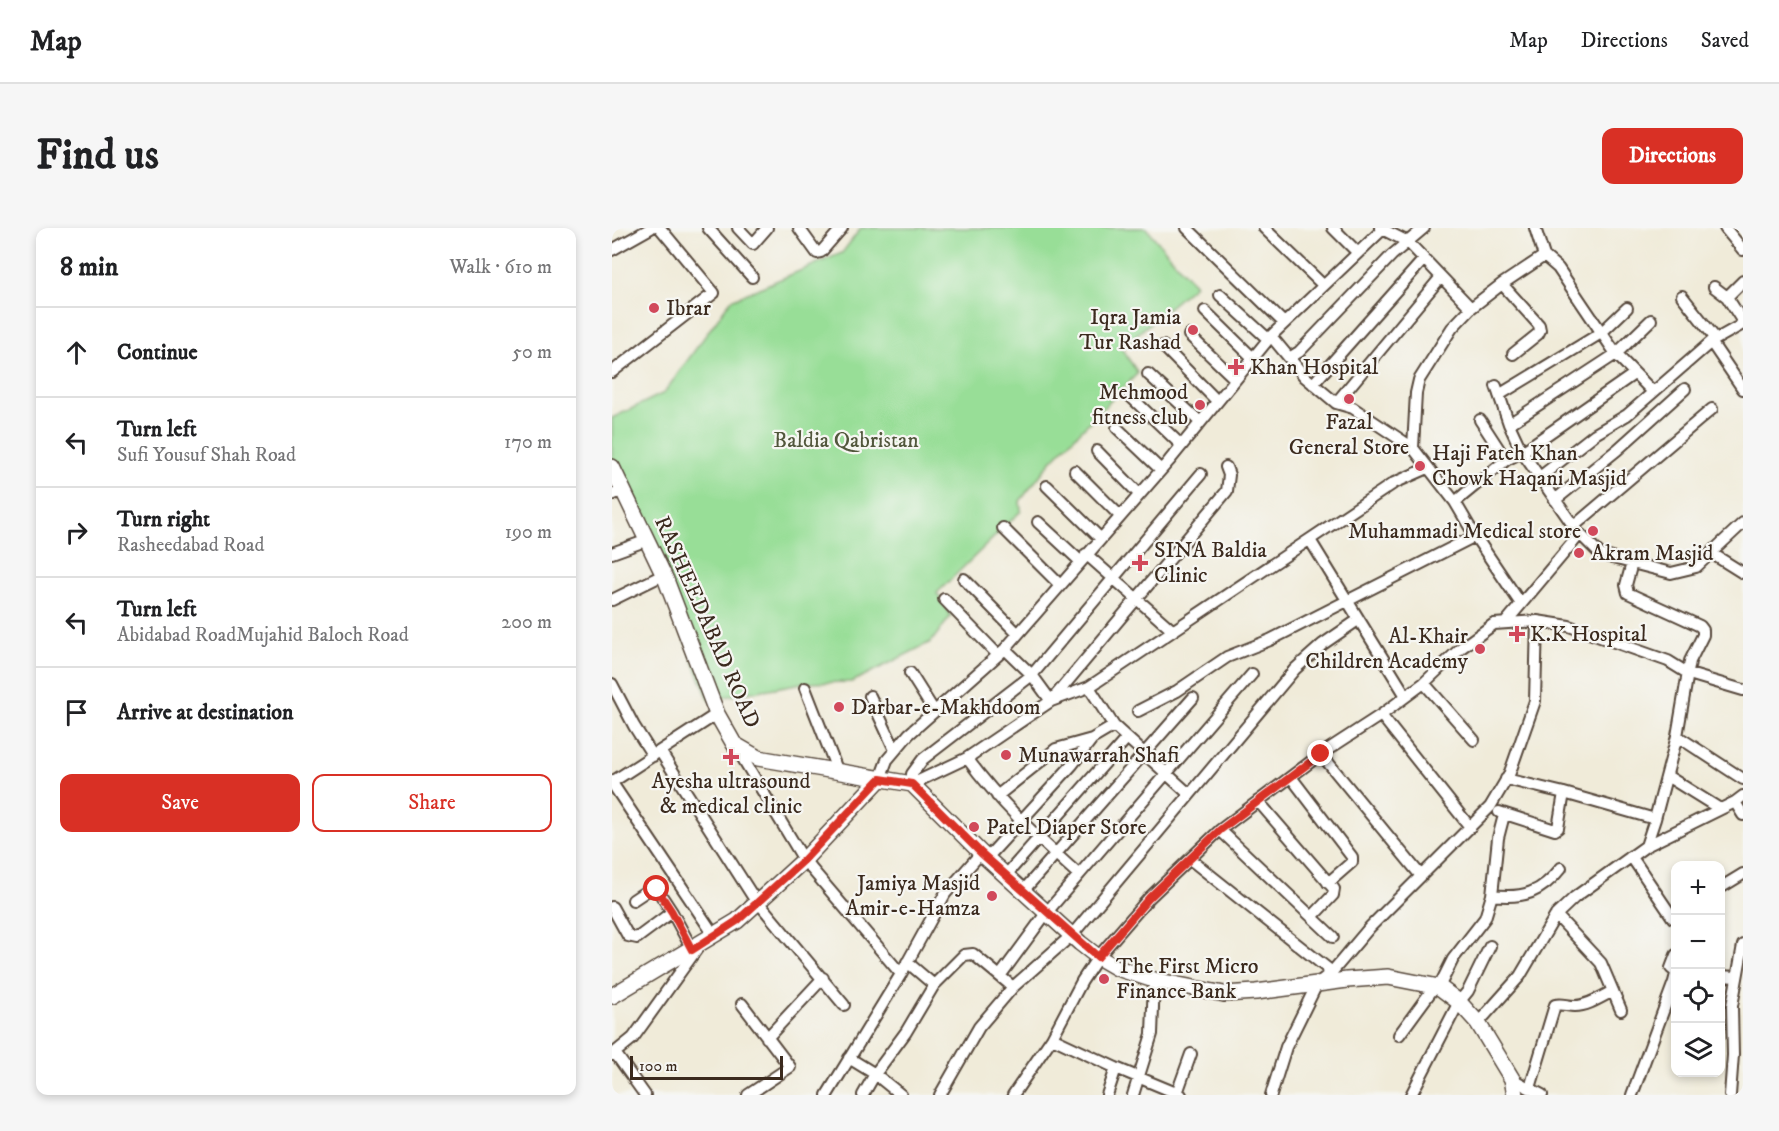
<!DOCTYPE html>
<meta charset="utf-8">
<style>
body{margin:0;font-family:"IM FELL DW Pica",serif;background:#f6f6f6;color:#202124}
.controls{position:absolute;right:18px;bottom:18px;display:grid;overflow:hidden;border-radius:12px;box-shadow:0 3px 9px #0003}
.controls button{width:54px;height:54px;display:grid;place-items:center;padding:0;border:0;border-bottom:2px solid #e0e0e0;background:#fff;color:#202124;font:30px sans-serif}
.scale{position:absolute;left:18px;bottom:15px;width:153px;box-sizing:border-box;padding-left:6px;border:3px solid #3b2a1e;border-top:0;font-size:16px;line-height:21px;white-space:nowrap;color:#3b2a1e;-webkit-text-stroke:4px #f6f6f2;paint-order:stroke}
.stop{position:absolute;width:18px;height:18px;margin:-14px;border:4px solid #d93025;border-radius:50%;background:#fff}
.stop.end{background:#d93025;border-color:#fff;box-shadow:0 2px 6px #0008}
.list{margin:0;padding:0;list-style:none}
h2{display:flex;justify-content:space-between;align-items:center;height:78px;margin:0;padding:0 24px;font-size:26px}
h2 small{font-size:20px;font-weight:400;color:#757577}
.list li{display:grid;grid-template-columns:39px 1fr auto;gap:18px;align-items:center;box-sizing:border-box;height:90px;padding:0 24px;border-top:2px solid #e0e0e0}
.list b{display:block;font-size:22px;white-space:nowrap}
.list p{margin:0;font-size:20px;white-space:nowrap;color:#757577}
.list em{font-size:20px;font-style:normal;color:#757577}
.actions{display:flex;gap:12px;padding:18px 24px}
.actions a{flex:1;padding:14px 0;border:2px solid #d93025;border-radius:12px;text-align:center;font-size:21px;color:#d93025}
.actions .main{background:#d93025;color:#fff}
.icon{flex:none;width:33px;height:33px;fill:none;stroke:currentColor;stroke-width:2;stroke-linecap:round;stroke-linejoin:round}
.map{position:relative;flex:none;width:1131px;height:867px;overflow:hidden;border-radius:12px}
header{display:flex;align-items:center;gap:36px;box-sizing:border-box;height:84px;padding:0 30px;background:#fff;border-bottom:2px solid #e0e0e0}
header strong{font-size:28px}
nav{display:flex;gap:33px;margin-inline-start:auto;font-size:21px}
.intro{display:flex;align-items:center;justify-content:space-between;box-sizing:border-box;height:144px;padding:0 36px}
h1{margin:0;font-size:42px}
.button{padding:15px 27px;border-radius:12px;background:#d93025;color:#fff;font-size:21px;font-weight:700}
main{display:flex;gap:36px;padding:0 36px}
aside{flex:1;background:#fff;border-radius:12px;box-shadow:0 3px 9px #0003}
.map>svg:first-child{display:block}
.green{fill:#98de97;stroke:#6a845a;stroke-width:1.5}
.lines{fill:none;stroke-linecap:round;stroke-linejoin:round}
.minor-casing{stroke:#56473a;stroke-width:14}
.secondary-casing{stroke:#56473a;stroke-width:18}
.minor{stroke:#fff;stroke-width:10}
.secondary{stroke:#fff;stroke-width:15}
.route{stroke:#d93025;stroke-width:8}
.poi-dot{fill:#d1495b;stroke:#f6f6f2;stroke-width:2}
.labels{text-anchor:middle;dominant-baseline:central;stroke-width:4.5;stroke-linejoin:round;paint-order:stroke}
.poi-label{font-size:22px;fill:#3b2a1e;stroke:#f6f6f2;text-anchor:start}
.park-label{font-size:22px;fill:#52573c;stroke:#f6f6f2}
.street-label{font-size:22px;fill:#3b2a1e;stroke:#f6f6f2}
</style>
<header>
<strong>Map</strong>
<nav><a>Map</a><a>Directions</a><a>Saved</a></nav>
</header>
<div class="intro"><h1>Find us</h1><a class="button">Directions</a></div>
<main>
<aside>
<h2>8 min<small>Walk · 610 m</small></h2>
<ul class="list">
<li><svg class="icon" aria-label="ahead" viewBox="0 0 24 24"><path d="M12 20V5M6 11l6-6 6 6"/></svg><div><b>Continue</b></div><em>50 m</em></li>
<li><svg class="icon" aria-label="left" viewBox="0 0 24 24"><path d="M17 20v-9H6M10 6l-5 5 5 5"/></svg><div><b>Turn left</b><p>Sufi Yousuf Shah Road</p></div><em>170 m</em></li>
<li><svg class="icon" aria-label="right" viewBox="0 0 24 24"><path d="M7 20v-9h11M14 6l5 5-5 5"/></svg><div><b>Turn right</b><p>Rasheedabad Road</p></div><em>190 m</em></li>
<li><svg class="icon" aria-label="left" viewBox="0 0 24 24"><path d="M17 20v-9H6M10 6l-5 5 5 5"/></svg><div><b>Turn left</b><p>Abidabad RoadMujahid Baloch Road</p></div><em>200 m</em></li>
<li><svg class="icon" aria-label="arrive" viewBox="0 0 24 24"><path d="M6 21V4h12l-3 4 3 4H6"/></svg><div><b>Arrive at destination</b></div></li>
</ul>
<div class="actions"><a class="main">Save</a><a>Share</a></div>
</aside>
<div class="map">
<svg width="1131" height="867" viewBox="0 0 1131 867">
<rect width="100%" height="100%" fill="#f6f6f2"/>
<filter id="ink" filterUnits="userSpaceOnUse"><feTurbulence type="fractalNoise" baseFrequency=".0167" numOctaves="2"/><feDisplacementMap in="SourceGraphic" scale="12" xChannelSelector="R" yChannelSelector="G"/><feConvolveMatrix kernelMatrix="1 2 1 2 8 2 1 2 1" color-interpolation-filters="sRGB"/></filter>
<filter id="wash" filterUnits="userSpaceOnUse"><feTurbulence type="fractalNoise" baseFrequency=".008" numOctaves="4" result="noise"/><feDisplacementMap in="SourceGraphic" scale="24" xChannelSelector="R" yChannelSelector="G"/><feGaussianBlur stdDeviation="1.35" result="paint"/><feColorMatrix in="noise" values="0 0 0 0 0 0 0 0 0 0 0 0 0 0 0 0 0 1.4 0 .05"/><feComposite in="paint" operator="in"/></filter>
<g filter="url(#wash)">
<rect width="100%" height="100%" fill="#f0ebd9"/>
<!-- green -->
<path class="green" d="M249,0H534L583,57L509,120L526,145L440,232L408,273L409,283L325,365L339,388L319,414L240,454L190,455L97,472L0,235V190L52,165L119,72L230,25Z"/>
</g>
<g filter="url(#ink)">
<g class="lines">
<!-- minor casing -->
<g class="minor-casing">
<path id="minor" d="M96,0L140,49
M126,0L141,16L155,0
M187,0L205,25L209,24L230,0
M575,0L672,95
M652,0L711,57
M721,0L746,25
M768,0L796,14L859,80
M923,0L932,28L946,40L1004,126L1041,164
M1113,0L1131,22
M0,22L39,0
M890,56L927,97L928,102L926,106L901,126
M1102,59L1115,69L1131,94
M608,67L656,111
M1070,68L1104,111
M1115,69L1131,53
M593,83L641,130
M577,107L623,151
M659,108L693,149L724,175L741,180L801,220L843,274L863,308L909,376
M1099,114L1131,161
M551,118L605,173
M677,130L687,124L780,27L812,0
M0,144L102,65L48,0
M536,146L588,194
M701,156L812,31
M884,158L897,196L910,224L965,303
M887,167L989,105L1015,80
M519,169L569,217
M724,175L829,49
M868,192L894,232
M897,196L1004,126L1039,92
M505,200L549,242
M801,220L804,165L807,152L840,100L859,80L890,56L932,28
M485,223L527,266
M463,243L508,288
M589,246L420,447L311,531L300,546V556L355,530L439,473L477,459L782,255L816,240
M928,249L983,206L1015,187L1099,114L1131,96
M435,258L488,310
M0,267L12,262
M943,272L1005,222L1073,161
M843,274L894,232L910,224L1022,146
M426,294L468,333
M962,298L1100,181
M391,300L448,357
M698,312L794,468
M0,325L33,313
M1099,325L1131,345
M474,326L560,402
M352,351L406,406
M332,371L386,427
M0,372L51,347
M894,394L968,306L989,327L1059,345L1084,339L1131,295
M393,421L420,447L439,473L615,263L617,247L614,239
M298,445L322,483
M812,455L862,512
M0,456L22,498L41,528
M477,459L502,498L577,566
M193,460L226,544
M258,468L283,522
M526,483L565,463L615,429L658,412L863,308
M769,487L858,599
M1065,508L1131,551
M124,519L192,632L289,746
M48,523L145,675
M709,526L809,648
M355,530C387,574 426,610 467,647
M1055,548L1108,581
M679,549L740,629V634L716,655
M268,551L275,532L297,506L393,421L557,233L659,108L770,2
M894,551L952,565L1043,591
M0,554L105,486
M0,555L102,707
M385,568L444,521L480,511L502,498
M646,573L722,661L721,667L700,689
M1123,574L1131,587
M887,584L943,602L946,600L952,565
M608,602L721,709
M1034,618L1123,574L1131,568
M1019,628L1061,690
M375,630L460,537L480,511
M578,631L720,744
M394,647L515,510
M1108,660L1131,646
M411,663L581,470
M880,667C911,671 929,665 949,640
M21,672L39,660L45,661L60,684L80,721
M146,674L232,777
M0,679L16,708L25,710L60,684
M944,687L989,735L1009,782
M1064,727L1059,740L1064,744
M295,734L322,757
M388,748L435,684L640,446
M1108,748L1125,749
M827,759L841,731L873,690L880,667L886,610L892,587
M130,776L178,839L136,867
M866,795L908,748L944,687L963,669L1034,618L1043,591L1065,508L1078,433L1091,407V402L1088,398L1016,365L1014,357L1020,335
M787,807L823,758
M155,810L211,750
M440,810L504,840L569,867
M3,825L33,867
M0,827L21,810L87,718
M237,830L263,846L289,867
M900,851L930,867
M918,860L943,777C950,775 955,778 963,778C976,778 989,769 1001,763
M565,865L579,826
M215,867L289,746L333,666L369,625
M251,867L263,846L294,804L322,757L352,727L361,726L401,759
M328,867L367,799L401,759L460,707L683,441L711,416L746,392
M401,867L440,810L470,753L486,729L537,670L608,602L709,526L769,487L812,455L849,420L882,396L925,393L957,398L1056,433L1077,446L1131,462
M495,867L504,840
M521,867L540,806L542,752
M659,867L674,819L705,756L720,744L758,699L878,579L897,547L923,473L925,393
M799,867L847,774L856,763L878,718
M1020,867L1062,754L1064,746
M1118,867L1121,827L1120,778L1131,717"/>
</g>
<!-- secondary casing -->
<g class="secondary-casing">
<path id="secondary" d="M0,239L54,352L105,486L122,516L146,530L300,556L369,625L468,715L486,729L505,740L542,752L612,766L644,764L735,752L776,749L827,759L847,774L866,795L900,851L903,867
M0,768L125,693L192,632L268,551"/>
</g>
<!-- minor -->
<use href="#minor" class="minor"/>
<!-- secondary -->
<use href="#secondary" class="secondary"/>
</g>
</g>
<g class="lines" filter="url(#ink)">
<!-- route -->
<path class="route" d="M45,661L60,684L80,722L125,693L192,632L268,551L300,556L369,625L486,729L537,670L608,602L709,526"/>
</g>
<!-- markers -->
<g class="poi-dot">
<circle cx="42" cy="80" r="6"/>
<circle cx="581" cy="102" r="6"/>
<path d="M621 130h6v6h6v6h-6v6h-6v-6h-6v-6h6z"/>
<circle cx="737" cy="171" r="6"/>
<circle cx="588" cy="177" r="6"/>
<circle cx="808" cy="238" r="6"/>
<circle cx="981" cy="303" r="6"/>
<circle cx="967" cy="325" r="6"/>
<path d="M525 326h6v6h6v6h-6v6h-6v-6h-6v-6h6z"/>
<path d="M902 397h6v6h6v6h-6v6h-6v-6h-6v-6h6z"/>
<circle cx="868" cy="421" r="6"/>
<circle cx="227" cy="479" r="6"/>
<circle cx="394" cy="527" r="6"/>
<path d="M116 520h6v6h6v6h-6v6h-6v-6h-6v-6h6z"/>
<circle cx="362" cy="599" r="6"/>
<circle cx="380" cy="668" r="6"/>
<circle cx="492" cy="751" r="6"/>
</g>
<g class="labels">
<!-- poi labels -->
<g class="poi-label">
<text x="54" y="80">Ibrar</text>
<text x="569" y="89" text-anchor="end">Iqra Jamia<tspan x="569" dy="25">Tur Rashad</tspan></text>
<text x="638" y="139">Khan Hospital</text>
<text x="576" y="164" text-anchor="end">Mehmood<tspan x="576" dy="25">fitness club</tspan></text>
<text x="737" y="194" text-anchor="middle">Fazal<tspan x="737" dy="25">General Store</tspan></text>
<text x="820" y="225">Haji Fateh Khan<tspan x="820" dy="25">Chowk Haqani Masjid</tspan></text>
<text x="969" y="303" text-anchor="end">Muhammadi Medical store</text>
<text x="542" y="322">SINA Baldia<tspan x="542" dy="25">Clinic</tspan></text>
<text x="979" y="325">Akram Masjid</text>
<text x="918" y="406">K.K Hospital</text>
<text x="856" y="408" text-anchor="end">Al-Khair<tspan x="856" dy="25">Children Academy</tspan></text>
<text x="239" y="479">Darbar-e-Makhdoom</text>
<text x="406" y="527">Munawarrah Shafi</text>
<text x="119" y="553" text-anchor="middle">Ayesha ultrasound<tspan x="119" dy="25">&amp; medical clinic</tspan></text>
<text x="374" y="599">Patel Diaper Store</text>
<text x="368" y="655" text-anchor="end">Jamiya Masjid<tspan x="368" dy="25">Amir-e-Hamza</tspan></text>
<text x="504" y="738">The First Micro<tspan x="504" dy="25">Finance Bank</tspan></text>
</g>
<!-- park labels -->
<g class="park-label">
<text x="234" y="212">Baldia Qabristan</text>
</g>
<!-- street labels -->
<g class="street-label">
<text transform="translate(95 394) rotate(66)">RASHEEDABAD ROAD</text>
</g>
</g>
</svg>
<div class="controls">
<button>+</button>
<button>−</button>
<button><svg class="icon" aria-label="locate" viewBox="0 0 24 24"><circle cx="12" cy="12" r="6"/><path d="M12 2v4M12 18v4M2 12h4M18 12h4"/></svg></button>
<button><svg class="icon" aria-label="layers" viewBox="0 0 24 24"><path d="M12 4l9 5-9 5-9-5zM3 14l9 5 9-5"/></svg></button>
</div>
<div class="scale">100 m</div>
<div class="stop" style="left:45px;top:661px"></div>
<div class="stop end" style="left:709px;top:526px"></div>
</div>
</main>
